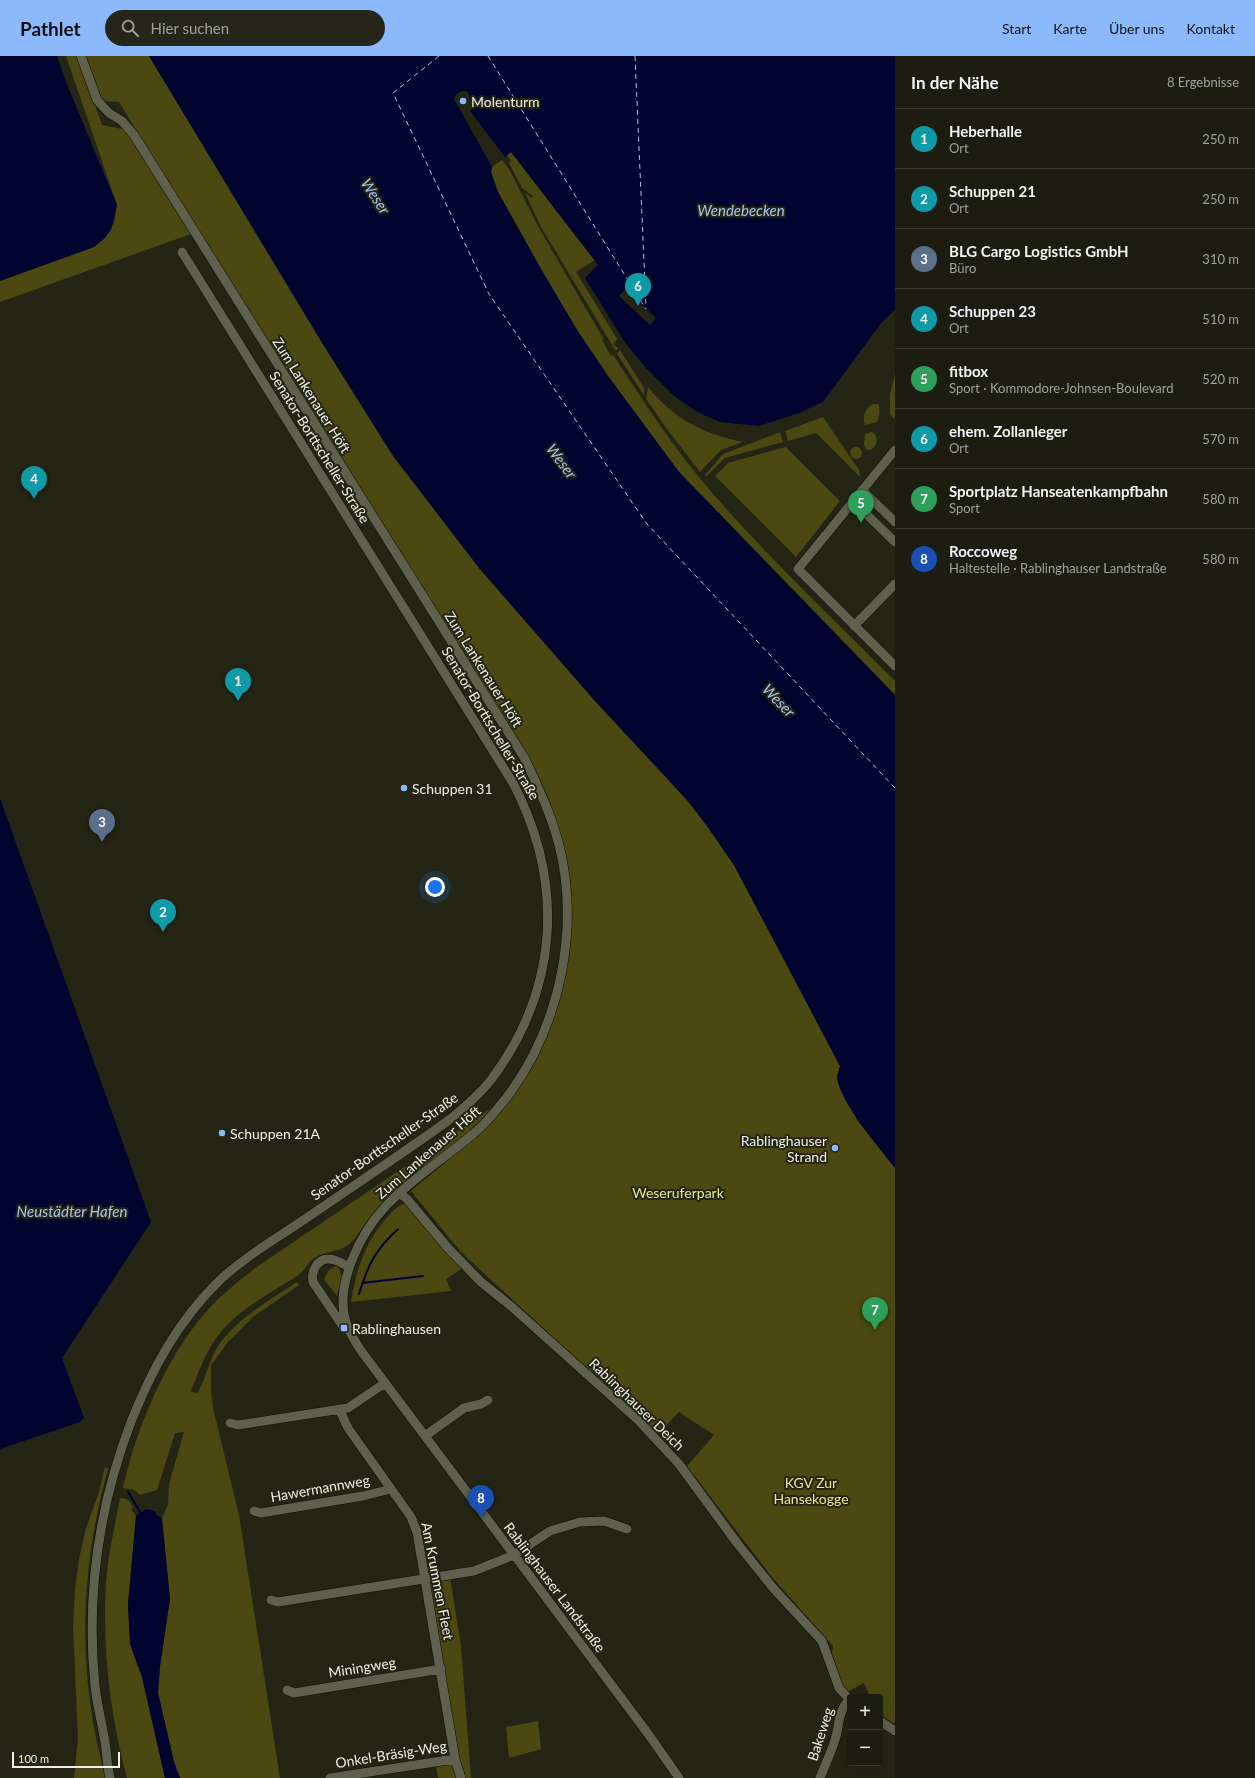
<!DOCTYPE html>
<html lang="de">
<meta charset="utf-8">
<style>
body{margin:0;font-family:Lato,sans-serif;background:#252519;color:#f1f3f6}
.controls{position:absolute;right:12px;bottom:12px;display:grid;overflow:hidden;border-radius:4px;box-shadow:0 4px 16px #0002}
.controls button{width:36px;height:36px;display:grid;place-items:center;padding:0;border:0;border-bottom:1px solid #3a3a30;background:#1c1c10;color:#f1f3f6;font:20px sans-serif}
.scale{position:absolute;left:12px;bottom:10px;width:108px;box-sizing:border-box;padding-left:4px;border:2px solid #efefe5;border-top:0;font-size:11px;line-height:14px;white-space:nowrap;color:#efefe5;-webkit-text-stroke:3px #252515;paint-order:stroke}
.you{position:absolute;left:435px;top:831px;width:14px;height:14px;margin:-10px;border:3px solid #fff;border-radius:50%;background:#1a73e8;box-shadow:0 0 0 6px #1a73e833}
.badge{display:grid;place-items:center;width:26px;height:26px;border-radius:50%;background:#8cb9fc;color:#fff;font-size:13px;font-weight:700}
.pin{position:absolute;translate:-50% -33px;filter:drop-shadow(0 1px 2px #0008)}
.pin::after{content:'';position:absolute;top:21px;width:14px;height:12px;background:inherit;clip-path:polygon(0 0,100% 0,50% 100%)}
.list{margin:0;padding:0;list-style:none}
h2{display:flex;justify-content:space-between;align-items:center;height:52px;margin:0;padding:0 16px;font-size:17px}
h2 small{font-size:13px;font-weight:400;color:#a0a19f}
.list li{display:grid;grid-template-columns:26px 1fr auto;gap:12px;align-items:center;box-sizing:border-box;height:60px;padding:0 16px;border-top:1px solid #3a3a30}
.list b{display:block;font-size:15px;white-space:nowrap}
.list p{margin:0;font-size:13px;white-space:nowrap;color:#a0a19f}
.list em{font-size:13px;font-style:normal;color:#a0a19f}
.icon{flex:none;width:22px;height:22px;fill:none;stroke:currentColor;stroke-width:2;stroke-linecap:round;stroke-linejoin:round}
.map{position:relative;flex:none;width:895px;height:1722px;overflow:hidden}
header{display:flex;align-items:center;gap:24px;box-sizing:border-box;height:56px;padding:0 20px;background:#8cb9fc;color:#111}
header strong{font-size:19px}
nav{display:flex;gap:22px;margin-inline-start:auto;font-size:14px}
.search{width:280px;height:36px;background:#252519;display:flex;align-items:center;gap:10px;box-sizing:border-box;padding:0 14px;border-radius:22px;color:#a0a19f;font-size:15px}
main{display:flex}
aside{flex:1;background:#1c1c10}
.map>svg:first-child{display:block}
.green{fill:#4b4911}
.water{fill:#00042e}
.pier{fill:#252515}
.lines{fill:none;stroke-linecap:round;stroke-linejoin:round}
.stream{stroke:#00042e;stroke-width:2}
.ferry{stroke:#a7c5f2;stroke-width:1;stroke-dasharray:5 4;stroke-linecap:butt}
.minor-casing{stroke:#0e0e02;stroke-width:10}
.minor{stroke:#60604e;stroke-width:9}
.poi-dot{fill:#8cb9fc;stroke:#252515;stroke-width:1.5}
.labels{text-anchor:middle;dominant-baseline:central;stroke-width:4;stroke-linejoin:round;paint-order:stroke}
.poi-label{font-size:14px;fill:#efefe5;stroke:#252515;text-anchor:start}
.street-label{font-size:14px;fill:#efefe5;stroke:#252515}
.park-label{font-size:14px;fill:#e9e786;stroke:#252515}
.water-label{font-size:15px;font-style:italic;fill:#a7c5f2;stroke:#252515}
</style>
<header>
<strong>Pathlet</strong>
<div class="search"><svg class="icon" aria-label="search" viewBox="0 0 24 24"><circle cx="10" cy="10" r="6"/><path d="M15 15l6 6"/></svg>Hier suchen</div>
<nav><a>Start</a><a>Karte</a><a>Über uns</a><a>Kontakt</a></nav>
</header>
<main>
<div class="map">
<svg width="895" height="1722" viewBox="0 0 895 1722">
<rect width="100%" height="100%" fill="#252515"/>
<!-- green -->
<path class="green" d="M66,0H78L102,69L122,73L129,77L191,178L0,246V225L94,191L114,167L117,149Z
M85,0H149L324,290L479,512L595,645L687,744L707,770L734,809L840,1010L837,1021L857,1064L895,1112V1668C880,1659 880,1658 880,1641H870L864,1627L847,1636L843,1632L832,1598L833,1590L771,1520L687,1410L714,1379L679,1356L658,1378L461,1196L411,1135L478,1079L496,1060L556,956L563,932L569,899L571,875L559,775L549,743L536,715L520,687L196,172L119,46L104,45L101,42Z
M511,96L595,204L576,216L617,283L613,288L619,293L615,294L541,171L525,137L532,142L533,140L522,132L509,107L511,105L507,99Z
M502,104L509,113L539,172L603,282L602,284L611,300L613,299C640,340 667,382 698,420C759,493 828,558 895,625V639L679,416L608,320L577,274L541,213L498,136L491,116L492,111Z
M620,294L644,332V339L617,298Z
M895,317V363L890,359V339Z
M648,331C675,364 702,377 743,386L721,394L700,416L667,373L646,343Z
M873,348H878C881,355 879,360 877,366L865,369C862,360 865,352 873,348Z
M823,361L859,414L860,421L816,377L788,385L785,375Z
M780,376L783,386L725,402L707,420L705,419L723,398Z
M872,376C879,381 878,389 871,394L866,393L864,389L865,378Z
M786,391L840,445L796,501L715,420L728,407Z
M850 397a6 6 0 1 1 12 0a6 6 0 1 1-12 0Z
M490,1053V1055C455,1093 412,1126 373,1161C361,1168 358,1184 345,1191C336,1196 325,1196 316,1201C308,1205 305,1215 297,1220C266,1240 230,1257 211,1290C203,1304 197,1320 191,1335L197,1338C206,1323 209,1305 218,1290C238,1261 269,1245 297,1226L299,1229L253,1261L228,1286L211,1309V1335L213,1352L239,1459L280,1722H180L174,1706L158,1637L160,1610L170,1543L162,1462L168,1449L169,1428L184,1376L175,1377L157,1434L140,1439L135,1434L123,1432C136,1373 166,1301 206,1256C223,1237 243,1221 264,1206Z
M406,1147L463,1212L446,1223L451,1235L351,1246C356,1213 366,1184 389,1159C394,1154 399,1149 406,1147Z
M336,1210C346,1217 339,1229 337,1240L324,1223L329,1214Z
M105,1411L108,1413C86,1491 79,1573 91,1653C94,1676 100,1699 105,1722H74L78,1683L73,1569L75,1533L79,1503L86,1472L99,1436Z
M120,1442C128,1442 130,1445 133,1452L131,1453L136,1460L128,1548L130,1588L142,1621L165,1722H127C110,1658 102,1593 106,1526C108,1498 115,1470 120,1442Z
M450,1521L461,1590L471,1722H462L430,1529L431,1526Z
M538,1665L541,1693L509,1702L506,1671Z
M452,1707L457,1722H438L436,1710Z"/>
<!-- water -->
<path class="water" d="M0,0H57L66,26L117,149L111,174L104,183L94,191L0,225Z
M149,0H895V254L882,266L823,346L799,357L759,370L720,366L699,357L674,340L646,312L624,285L585,222L598,209L511,96L505,101L470,55L476,50L470,43L468,36C462,33 456,37 454,43L492,111L491,116L498,136L541,213L577,274L608,320L679,416L895,639V1112C879,1091 841,1048 837,1022C837,1018 839,1014 840,1010L734,809L707,770L687,744L595,645L479,512L393,400L324,290Z
M0,742L151,1166L62,1302L84,1362L80,1366L0,1393Z
M146,1453L155,1455L157,1459L162,1462L170,1543L160,1610L158,1637L174,1706L180,1722H165L142,1621L130,1588L128,1548L136,1460Z"/>
<!-- pier -->
<path class="pier" d="M625,233L656,262L650,269L619,240Z"/>
<g class="lines">
<!-- stream -->
<path class="stream" d="M362,1227L423,1220
M359,1238C368,1209 375,1194 398,1173
M128,1436L141,1458"/>
<!-- ferry -->
<path class="ferry" d="M439,0L393,37L489,238L647,468L895,732
M488,0L646,253
M635,0L646,252"/>
<!-- minor casing -->
<g class="minor-casing">
<path id="minor" d="M81,0L97,44L109,57L122,65L134,79L525,703C538,731 551,758 559,789C580,872 560,968 510,1037C499,1051 487,1067 473,1078C445,1102 411,1123 386,1150C361,1176 334,1229 346,1266C349,1277 356,1287 362,1296L649,1679L679,1722
M895,394L798,513L895,610
M862,434L895,466
M853,445L895,486
M854,570L895,528
M399,1137L407,1143L447,1191L481,1226L512,1251L638,1364L679,1408L737,1487L774,1533L822,1585L839,1632L850,1644
M344,1272L313,1226C311,1215 317,1203 329,1203C335,1203 344,1208 349,1211
M339,1353L348,1372L411,1461L417,1476L455,1703L461,1722
M230,1367L238,1369L348,1352L385,1327
M425,1380L464,1352L481,1348L488,1344
M254,1455L261,1457L363,1440L391,1433
M271,1544L278,1546L474,1515L514,1499L550,1475L580,1466L604,1465L627,1473
M287,1634L294,1637L441,1613
M880,1665L895,1675
M110,1722C107,1710 107,1698 105,1686C102,1667 97,1649 95,1630C86,1540 99,1450 131,1366C152,1313 178,1265 219,1225C244,1201 276,1183 305,1163C353,1130 402,1098 449,1064C464,1052 479,1039 491,1024C559,933 565,827 513,727L182,196
M330,1722L455,1703
M820,1722C825,1709 831,1697 835,1684C840,1668 837,1658 849,1643"/>
</g>
<!-- minor -->
<use href="#minor" class="minor"/>
</g>
<!-- markers -->
<g class="poi-dot">
<circle cx="463" cy="45" r="4"/>
<circle cx="404" cy="732" r="4"/>
<circle cx="222" cy="1077" r="4"/>
<circle cx="835" cy="1092" r="4"/>
<rect x="340" y="1268" width="8" height="8" rx="2"/>
</g>
<g class="labels">
<!-- poi labels -->
<g class="poi-label">
<text x="471" y="45">Molenturm</text>
<text x="412" y="732">Schuppen 31</text>
<text x="230" y="1077">Schuppen 21A</text>
<text x="827" y="1084" text-anchor="end">Rablinghauser<tspan x="827" dy="16">Strand</tspan></text>
<text x="352" y="1272">Rablinghausen</text>
</g>
<!-- street labels -->
<g class="street-label">
<text transform="translate(312 339) rotate(58)">Zum Lankenauer Höft</text>
<text transform="translate(320 391) rotate(58)">Senator-Borttscheller-Straße</text>
<text transform="translate(484 613) rotate(58)">Zum Lankenauer Höft</text>
<text transform="translate(491 667) rotate(59)">Senator-Borttscheller-Straße</text>
<text transform="translate(384 1090) rotate(-35)">Senator-Borttscheller-Straße</text>
<text transform="translate(428 1096) rotate(-41)">Zum Lankenauer Höft</text>
<text transform="translate(637 1348) rotate(44)">Rablinghauser Deich</text>
<text transform="translate(320 1432) rotate(-10)">Hawermannweg</text>
<text transform="translate(438 1525) rotate(79)">Am Krummen Fleet</text>
<text transform="translate(555 1531) rotate(53)">Rablinghauser Landstraße</text>
<text transform="translate(362 1611) rotate(-9)">Miningweg</text>
<text transform="translate(820 1678) rotate(-72)">Bakeweg</text>
<text transform="translate(391 1698) rotate(-9)">Onkel-Bräsig-Weg</text>
</g>
<!-- park labels -->
<g class="park-label">
<text x="678" y="1136">Weseruferpark</text>
<text x="811" y="1426">KGV Zur<tspan x="811" dy="16">Hansekogge</tspan></text>
</g>
<!-- water labels -->
<g class="water-label">
<text transform="translate(376 140) rotate(57)">Weser</text>
<text x="741" y="154">Wendebecken</text>
<text transform="translate(562 405) rotate(53)">Weser</text>
<text transform="translate(779 644) rotate(46)">Weser</text>
<text x="72" y="1155">Neustädter Hafen</text>
</g>
</g>
</svg>
<div class="controls">
<button>+</button>
<button>−</button>
</div>
<div class="scale">100 m</div>
<div class="you"></div>
<div class="pin badge" style="left:238px;top:645px;background:#0f9aa8">1</div>
<div class="pin badge" style="left:163px;top:876px;background:#0f9aa8">2</div>
<div class="pin badge" style="left:102px;top:786px;background:#5c6f8a">3</div>
<div class="pin badge" style="left:34px;top:443px;background:#0f9aa8">4</div>
<div class="pin badge" style="left:861px;top:467px;background:#2e9e5b">5</div>
<div class="pin badge" style="left:638px;top:250px;background:#0f9aa8">6</div>
<div class="pin badge" style="left:875px;top:1274px;background:#2e9e5b">7</div>
<div class="pin badge" style="left:481px;top:1462px;background:#1a4fb4">8</div>
</div>
<aside>
<h2>In der Nähe<small>8 Ergebnisse</small></h2>
<ul class="list">
<li><span class="badge" style="background:#0f9aa8">1</span><div><b>Heberhalle</b><p>Ort</p></div><em>250 m</em></li>
<li><span class="badge" style="background:#0f9aa8">2</span><div><b>Schuppen 21</b><p>Ort</p></div><em>250 m</em></li>
<li><span class="badge" style="background:#5c6f8a">3</span><div><b>BLG Cargo Logistics GmbH</b><p>Büro</p></div><em>310 m</em></li>
<li><span class="badge" style="background:#0f9aa8">4</span><div><b>Schuppen 23</b><p>Ort</p></div><em>510 m</em></li>
<li><span class="badge" style="background:#2e9e5b">5</span><div><b>fitbox</b><p>Sport · Kommodore-Johnsen-Boulevard</p></div><em>520 m</em></li>
<li><span class="badge" style="background:#0f9aa8">6</span><div><b>ehem. Zollanleger</b><p>Ort</p></div><em>570 m</em></li>
<li><span class="badge" style="background:#2e9e5b">7</span><div><b>Sportplatz Hanseatenkampfbahn</b><p>Sport</p></div><em>580 m</em></li>
<li><span class="badge" style="background:#1a4fb4">8</span><div><b>Roccoweg</b><p>Haltestelle · Rablinghauser Landstraße</p></div><em>580 m</em></li>
</ul>
</aside>
</main>
